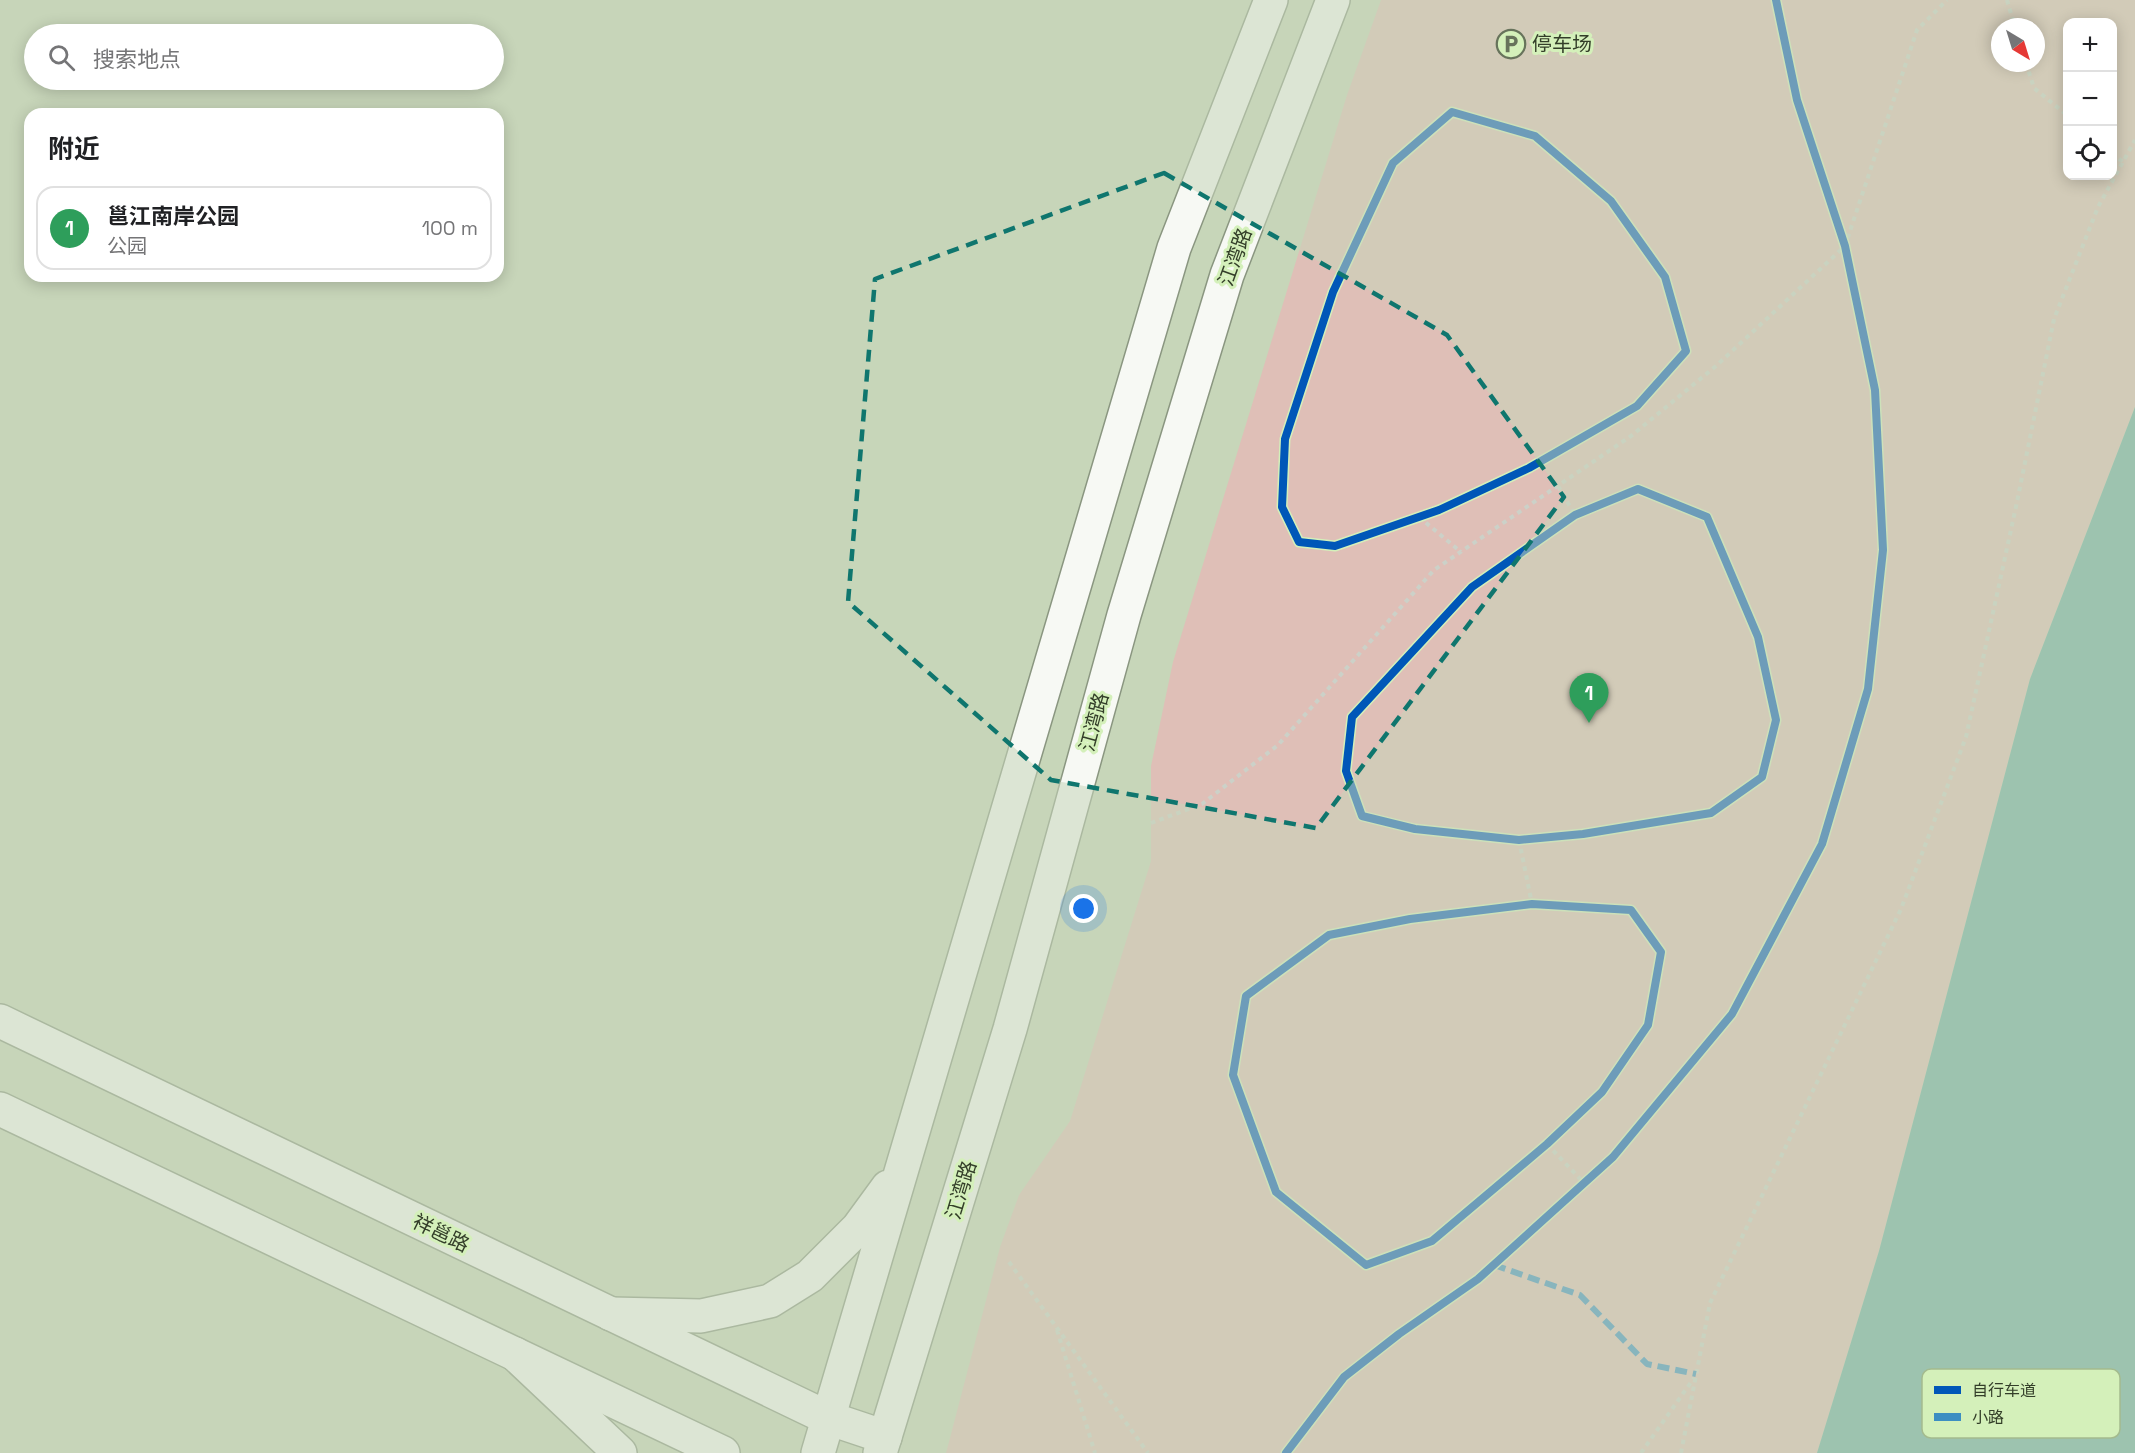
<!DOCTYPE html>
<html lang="zh">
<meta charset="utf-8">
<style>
body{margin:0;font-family:"Space Grotesk","Noto Sans SC",sans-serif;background:#f6f6f6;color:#202124}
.controls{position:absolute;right:18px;top:18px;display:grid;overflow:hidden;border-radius:12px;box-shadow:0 3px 15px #0003}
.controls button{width:54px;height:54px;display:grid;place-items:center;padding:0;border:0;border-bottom:2px solid #e0e0e0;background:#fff;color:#202124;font:30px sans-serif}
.compass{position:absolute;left:1991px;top:18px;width:54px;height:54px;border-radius:50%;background:#fff;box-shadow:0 3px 15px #0003;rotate:142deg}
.you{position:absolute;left:1084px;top:909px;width:21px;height:21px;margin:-15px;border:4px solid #fff;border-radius:50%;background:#1a73e8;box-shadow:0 0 0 9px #1a73e833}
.badge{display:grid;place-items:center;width:39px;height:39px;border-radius:50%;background:#b45309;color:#fff;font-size:20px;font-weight:700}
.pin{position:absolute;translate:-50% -50px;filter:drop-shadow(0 2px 3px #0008)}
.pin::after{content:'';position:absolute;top:32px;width:21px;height:18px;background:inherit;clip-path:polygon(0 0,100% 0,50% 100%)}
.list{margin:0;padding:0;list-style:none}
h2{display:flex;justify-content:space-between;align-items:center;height:78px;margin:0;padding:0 24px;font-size:26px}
h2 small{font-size:20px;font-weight:400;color:#757577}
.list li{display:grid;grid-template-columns:39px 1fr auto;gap:18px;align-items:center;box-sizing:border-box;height:84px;margin:0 12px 12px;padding:0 12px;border:2px solid #e0e0e0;border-radius:18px}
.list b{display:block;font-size:22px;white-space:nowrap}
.list p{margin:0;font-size:20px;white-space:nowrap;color:#757577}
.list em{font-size:20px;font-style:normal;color:#757577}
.icon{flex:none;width:33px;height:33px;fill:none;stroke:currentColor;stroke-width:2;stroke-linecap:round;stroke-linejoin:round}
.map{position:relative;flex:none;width:2135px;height:1453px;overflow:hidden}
.search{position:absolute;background:#fff;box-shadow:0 3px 15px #0003;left:24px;top:24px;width:480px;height:66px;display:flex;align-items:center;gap:15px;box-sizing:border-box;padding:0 21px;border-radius:33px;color:#757577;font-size:22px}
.panel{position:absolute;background:#fff;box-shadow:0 3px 15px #0003;left:24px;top:108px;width:480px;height:174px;border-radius:18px}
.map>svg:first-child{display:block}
.green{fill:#dfbfb7;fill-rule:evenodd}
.water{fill:#6baea2}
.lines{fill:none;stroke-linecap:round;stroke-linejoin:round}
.minor-casing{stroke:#8a9680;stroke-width:36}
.major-casing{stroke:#8a9680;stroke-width:36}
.path{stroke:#ccd1c8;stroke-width:4;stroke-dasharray:4.5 4.5;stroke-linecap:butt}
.minor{stroke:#f7f9f4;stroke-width:33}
.major{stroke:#f7f9f4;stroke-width:33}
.quiet{stroke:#3c8ec2;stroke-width:6;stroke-dasharray:12 6;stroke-linecap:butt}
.cycleway-casing{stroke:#d4f0ba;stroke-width:11}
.cycleway{stroke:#0057b8;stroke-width:8}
.marked{fill:none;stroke:#0f766e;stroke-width:4.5;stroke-dasharray:12 8;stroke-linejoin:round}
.labels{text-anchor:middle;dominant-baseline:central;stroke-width:6;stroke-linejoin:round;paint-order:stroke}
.poi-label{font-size:20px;fill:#333e29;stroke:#d4f0ba;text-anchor:start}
.street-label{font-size:20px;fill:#333e29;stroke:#d4f0ba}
.key{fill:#d4f0ba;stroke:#a4bb8e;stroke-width:1.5}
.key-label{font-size:16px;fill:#333e29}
</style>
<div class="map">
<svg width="2135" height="1453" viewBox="0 0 2135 1453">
<rect width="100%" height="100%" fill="#c7d6b9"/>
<!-- green -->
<path class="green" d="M1381,0H2135V407L2030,679L1879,1251L1817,1453H946L1000,1247L1019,1195L1070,1121L1151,861V766L1173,662L1347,95ZM2068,22H2112V176H2068ZM2000,27H2036V63H2000Z"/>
<!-- water -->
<path class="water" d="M2135,407V1453H1817L1879,1251L2030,679Z"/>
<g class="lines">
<!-- minor casing -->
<g class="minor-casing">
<path id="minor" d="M0,1021L828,1418L885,1437
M0,1109L723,1453"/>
</g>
<!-- major casing -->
<g class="major-casing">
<path id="major" d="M611,1314L701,1316L770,1301L810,1276L858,1228L888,1187
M515,1354L620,1453
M818,1453L1174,248L1271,0
M880,1453L1010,1029L1124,615L1227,275L1333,0"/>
</g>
<!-- path -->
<path class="path" d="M2007,0L2015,27
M2026,63L2034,88L2068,116
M2112,153L2123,162
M1558,486L1575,515
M1419,517L1461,552
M1151,823L1202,804L1278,745L1434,570L1631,436L1716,366L1845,246L1917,30L1947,0
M1519,840L1532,904
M1547,1144L1584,1183
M1009,1262L1148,1453
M1057,1330L1095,1453
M1641,1453L1694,1378
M1681,1453L1710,1303L1901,909L1966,737L2017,502L2054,319L2098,207L2135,140"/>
<!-- minor -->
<use href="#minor" class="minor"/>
<!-- major -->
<use href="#major" class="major"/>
<!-- quiet -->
<path class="quiet" d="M1494,1265L1580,1295L1647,1364L1696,1374"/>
<!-- cycleway casing -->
<g class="cycleway-casing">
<path id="cycleway" d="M1452,112L1535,136L1611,201L1665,277L1686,351L1637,406L1529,468L1439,510L1335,546L1299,542L1282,507L1285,439L1333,292L1393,163Z
M1638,489L1707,517L1758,637L1776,720L1762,777L1711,813L1583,834L1519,840L1415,829L1362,816L1346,771L1352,717L1472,587L1575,515Z
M1532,904L1631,910L1661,952L1648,1025L1602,1092L1547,1144L1432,1241L1366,1265L1276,1192L1233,1075L1246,996L1329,935L1410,919Z
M1286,1453L1344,1377L1399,1334L1478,1279L1613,1157L1732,1014L1822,844L1868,689L1883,550L1875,390L1845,246L1797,100L1776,0"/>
</g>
<!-- cycleway -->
<use href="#cycleway" class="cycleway"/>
</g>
<!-- marked area -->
<path d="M0 0H2135V1453H0ZM1164,173L1447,335L1564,497L1316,828L1051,780L848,602L875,279Z" fill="#c7d6b9" fill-opacity=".55" fill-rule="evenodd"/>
<path class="marked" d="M1164,173L1447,335L1564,497L1316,828L1051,780L848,602L875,279Z"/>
<!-- icons -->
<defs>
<g id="parking-ring" transform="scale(1.5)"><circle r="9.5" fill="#d4f0ba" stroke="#67735b" stroke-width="1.5"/><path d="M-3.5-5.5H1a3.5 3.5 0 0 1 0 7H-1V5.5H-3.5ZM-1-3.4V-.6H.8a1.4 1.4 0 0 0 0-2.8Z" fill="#67735b"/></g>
</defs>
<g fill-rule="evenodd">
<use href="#parking-ring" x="1511" y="44"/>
</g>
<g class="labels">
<!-- poi labels -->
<g class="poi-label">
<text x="1532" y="44">停车场</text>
</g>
<!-- street labels -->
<g class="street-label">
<text transform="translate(1235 257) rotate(-70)">江湾路</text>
<text transform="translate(1094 722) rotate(-75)">江湾路</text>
<text transform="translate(961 1190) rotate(-73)">江湾路</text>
<text transform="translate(441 1233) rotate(26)">祥邕路</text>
</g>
</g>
<!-- legend -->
<rect x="1922" y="1369" width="198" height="69" rx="9" class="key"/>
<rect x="1934" y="1386" width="27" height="8" fill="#0057b8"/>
<rect x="1934" y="1413" width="27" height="8" fill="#3c8ec2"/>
<g class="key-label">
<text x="1972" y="1396">自行车道</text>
<text x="1972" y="1423">小路</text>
</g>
</svg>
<div class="controls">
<button>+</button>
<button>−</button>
<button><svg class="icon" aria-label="locate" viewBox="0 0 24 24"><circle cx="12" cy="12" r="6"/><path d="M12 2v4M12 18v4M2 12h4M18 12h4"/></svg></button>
</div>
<svg class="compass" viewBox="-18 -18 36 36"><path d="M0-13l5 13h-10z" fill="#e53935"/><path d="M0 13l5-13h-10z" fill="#757577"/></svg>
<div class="you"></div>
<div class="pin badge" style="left:1589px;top:723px;background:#2e9e5b">1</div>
<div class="search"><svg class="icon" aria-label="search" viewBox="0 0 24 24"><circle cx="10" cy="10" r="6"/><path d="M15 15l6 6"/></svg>搜索地点</div>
<section class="panel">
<h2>附近<small></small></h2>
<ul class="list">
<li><span class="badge" style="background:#2e9e5b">1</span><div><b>邕江南岸公园</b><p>公园</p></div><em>100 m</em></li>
</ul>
</section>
</div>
